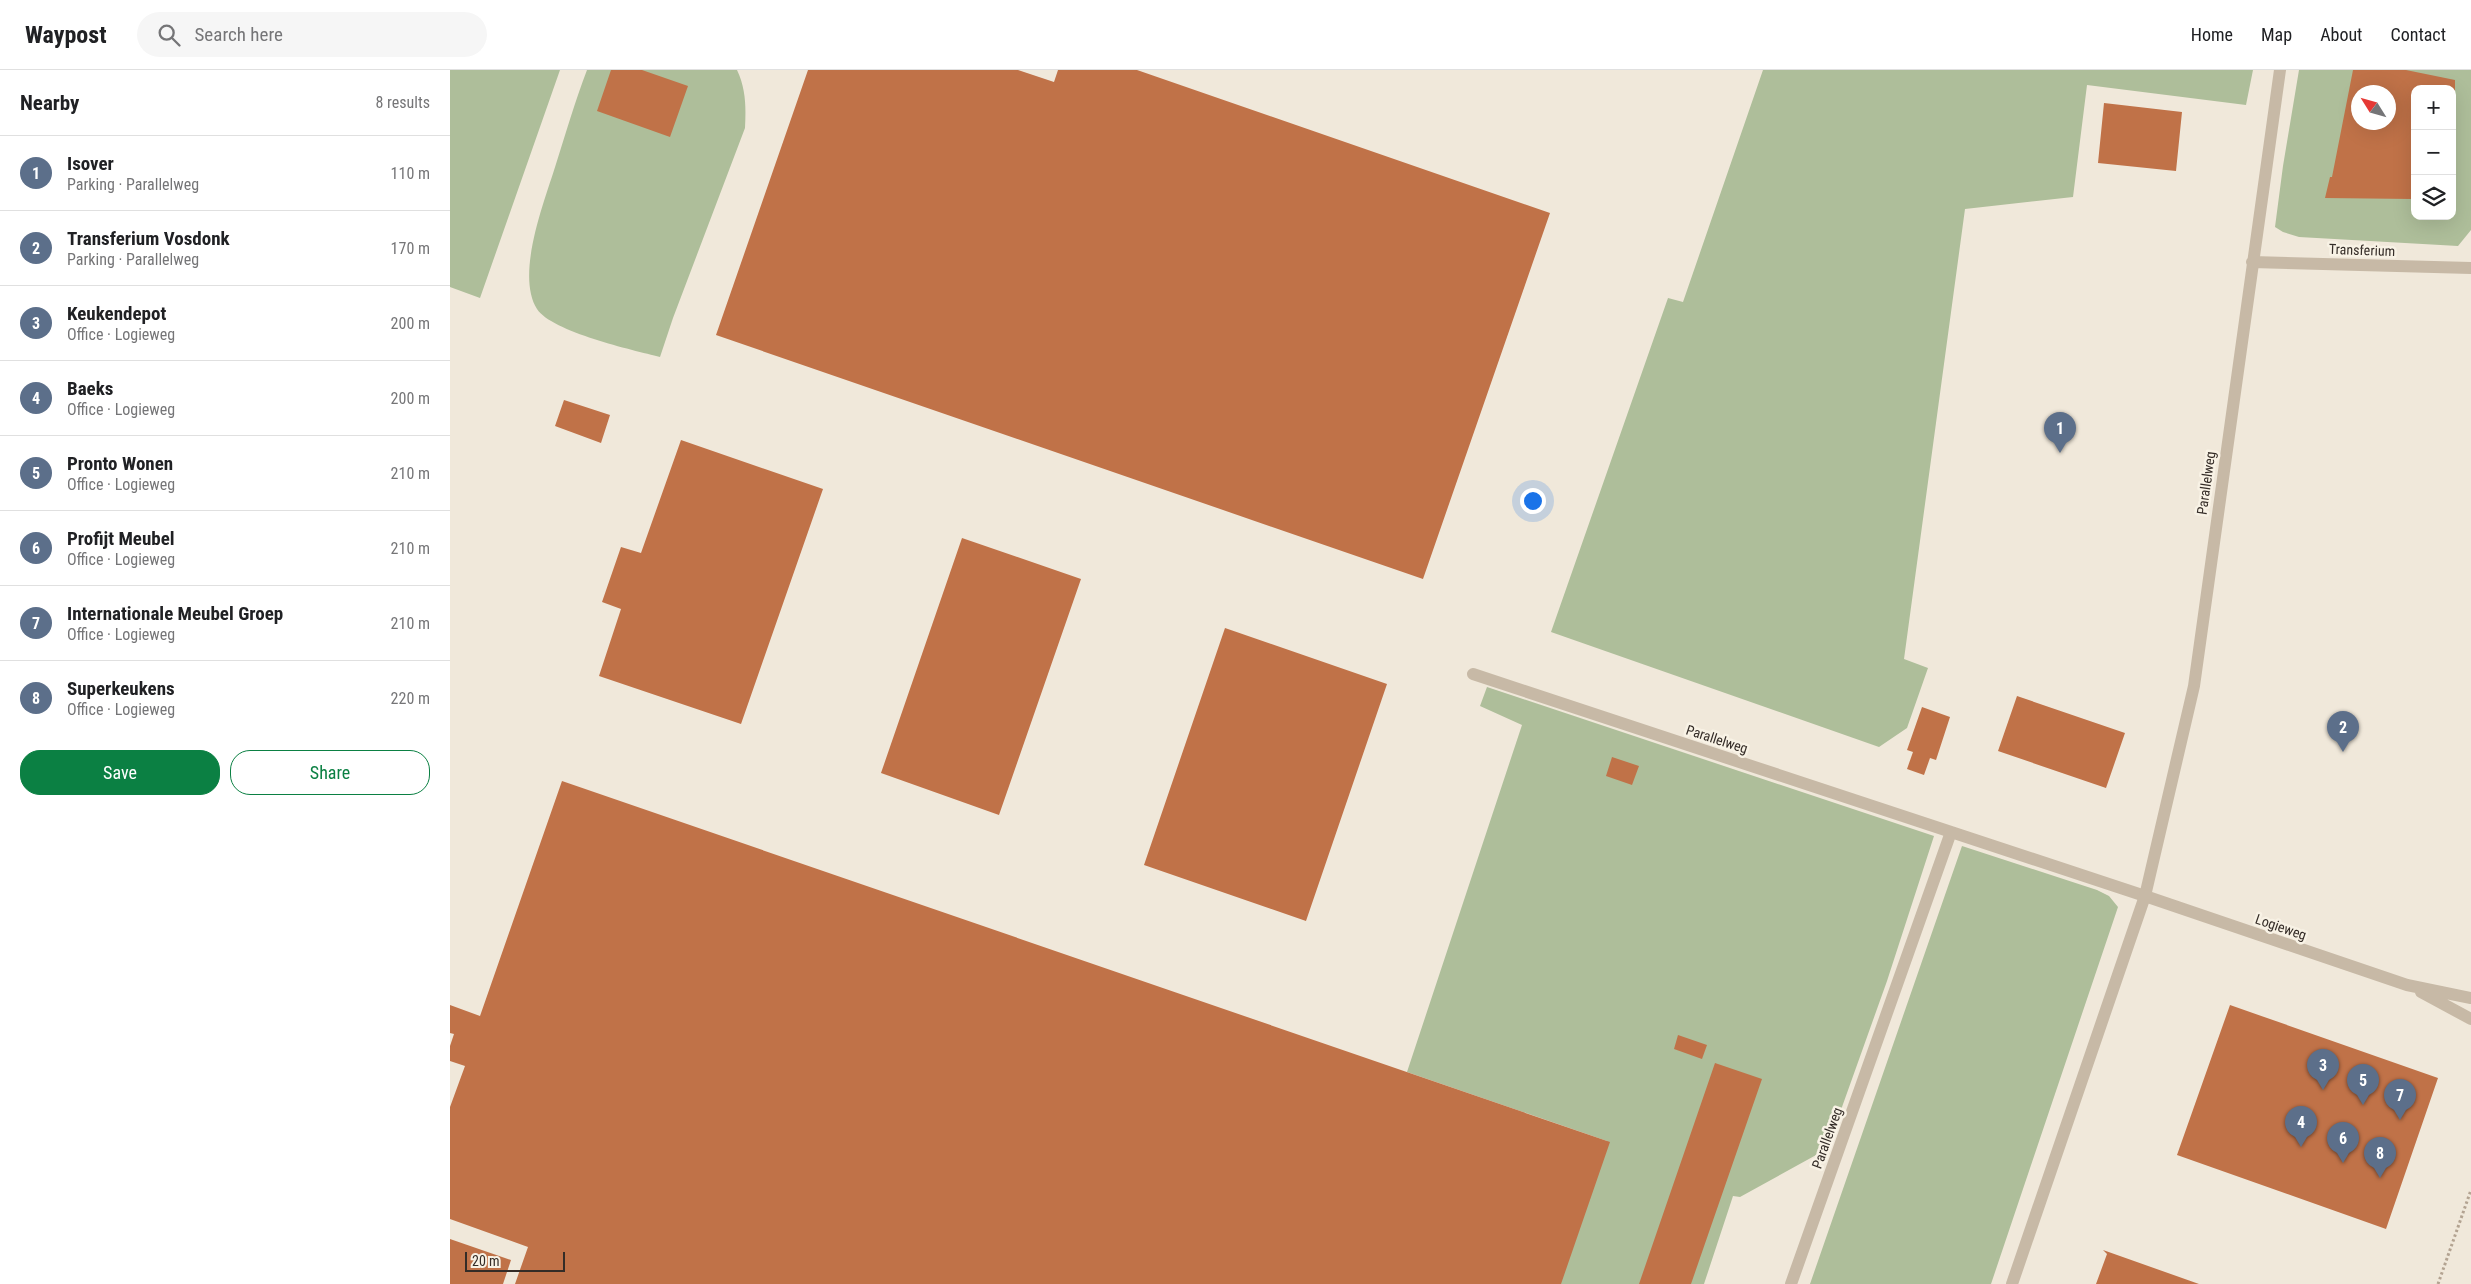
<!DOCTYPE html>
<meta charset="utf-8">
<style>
body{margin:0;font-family:"Roboto Condensed",sans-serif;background:#f6f6f6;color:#202124}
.controls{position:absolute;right:15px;top:15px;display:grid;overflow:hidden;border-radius:10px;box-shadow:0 5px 20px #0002}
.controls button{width:45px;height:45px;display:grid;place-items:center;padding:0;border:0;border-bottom:1px solid #e0e0e0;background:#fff;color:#202124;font:25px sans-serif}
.compass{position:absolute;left:1901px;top:15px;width:45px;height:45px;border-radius:50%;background:#fff;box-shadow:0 5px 20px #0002;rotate:307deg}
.scale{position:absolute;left:15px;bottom:12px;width:100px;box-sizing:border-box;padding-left:5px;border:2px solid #342c27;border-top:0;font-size:14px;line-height:18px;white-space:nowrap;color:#342c27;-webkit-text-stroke:4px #f8f2e5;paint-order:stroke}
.you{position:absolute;left:1082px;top:430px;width:18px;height:18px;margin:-12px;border:4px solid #fff;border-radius:50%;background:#1a73e8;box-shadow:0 0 0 8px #1a73e833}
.badge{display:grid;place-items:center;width:32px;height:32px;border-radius:50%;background:#0b8043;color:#fff;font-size:16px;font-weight:700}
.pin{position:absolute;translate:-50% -41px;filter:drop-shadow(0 1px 2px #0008)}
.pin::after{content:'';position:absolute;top:26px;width:18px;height:15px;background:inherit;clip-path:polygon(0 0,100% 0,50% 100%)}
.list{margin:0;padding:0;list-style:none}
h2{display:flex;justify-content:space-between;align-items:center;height:65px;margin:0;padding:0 20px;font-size:21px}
h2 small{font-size:16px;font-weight:400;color:#757577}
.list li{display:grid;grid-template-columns:32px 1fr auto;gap:15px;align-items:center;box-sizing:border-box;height:75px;padding:0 20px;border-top:1px solid #e0e0e0}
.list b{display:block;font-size:19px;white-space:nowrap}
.list p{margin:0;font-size:16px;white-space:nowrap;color:#757577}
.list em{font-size:16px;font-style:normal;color:#757577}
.actions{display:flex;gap:10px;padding:15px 20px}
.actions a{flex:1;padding:11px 0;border:1px solid #0b8043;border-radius:20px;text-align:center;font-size:18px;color:#0b8043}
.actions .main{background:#0b8043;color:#fff}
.icon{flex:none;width:28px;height:28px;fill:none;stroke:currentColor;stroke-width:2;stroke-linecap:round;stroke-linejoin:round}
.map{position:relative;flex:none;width:2021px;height:1214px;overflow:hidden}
header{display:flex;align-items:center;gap:30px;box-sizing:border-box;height:70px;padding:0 25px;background:#fff;border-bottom:1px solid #e0e0e0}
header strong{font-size:24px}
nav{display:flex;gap:28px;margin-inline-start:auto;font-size:18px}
.search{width:350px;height:45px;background:#f6f6f6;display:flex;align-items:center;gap:12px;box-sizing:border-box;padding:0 18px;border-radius:28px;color:#757577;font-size:19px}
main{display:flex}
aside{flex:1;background:#fff}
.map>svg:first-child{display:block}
.green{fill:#aebe9a;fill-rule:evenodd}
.building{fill:#c07248;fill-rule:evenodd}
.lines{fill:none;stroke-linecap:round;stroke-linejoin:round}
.path{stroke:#b3a391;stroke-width:3;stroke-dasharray:2.5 2.5;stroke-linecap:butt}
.lane{stroke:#c7b9a6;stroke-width:12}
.street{stroke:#c7b9a6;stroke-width:12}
.labels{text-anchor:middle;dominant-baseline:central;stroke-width:5;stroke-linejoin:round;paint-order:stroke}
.street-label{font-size:14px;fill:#342c27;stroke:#f8f2e5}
</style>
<header>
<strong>Waypost</strong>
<div class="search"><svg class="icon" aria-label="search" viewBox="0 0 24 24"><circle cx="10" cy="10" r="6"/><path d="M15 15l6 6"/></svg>Search here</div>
<nav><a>Home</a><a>Map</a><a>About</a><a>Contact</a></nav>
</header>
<main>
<aside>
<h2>Nearby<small>8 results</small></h2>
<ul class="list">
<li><span class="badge" style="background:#5c6f8a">1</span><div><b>Isover</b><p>Parking · Parallelweg</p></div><em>110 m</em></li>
<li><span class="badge" style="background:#5c6f8a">2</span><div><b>Transferium Vosdonk</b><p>Parking · Parallelweg</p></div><em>170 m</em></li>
<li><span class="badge" style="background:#5c6f8a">3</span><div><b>Keukendepot</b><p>Office · Logieweg</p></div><em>200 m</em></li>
<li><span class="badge" style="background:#5c6f8a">4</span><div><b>Baeks</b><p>Office · Logieweg</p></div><em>200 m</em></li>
<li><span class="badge" style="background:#5c6f8a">5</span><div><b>Pronto Wonen</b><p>Office · Logieweg</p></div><em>210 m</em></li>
<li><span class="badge" style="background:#5c6f8a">6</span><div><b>Profijt Meubel</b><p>Office · Logieweg</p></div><em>210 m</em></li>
<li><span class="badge" style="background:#5c6f8a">7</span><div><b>Internationale Meubel Groep</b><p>Office · Logieweg</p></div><em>210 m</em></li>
<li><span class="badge" style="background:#5c6f8a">8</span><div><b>Superkeukens</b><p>Office · Logieweg</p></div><em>220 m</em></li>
</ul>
<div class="actions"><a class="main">Save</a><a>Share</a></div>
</aside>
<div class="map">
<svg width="2021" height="1214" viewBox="0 0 2021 1214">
<rect width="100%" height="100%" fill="#f0e8da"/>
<!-- green -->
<path class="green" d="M0,0H110L30,228L0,217Z
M137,0H287C296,19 296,37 295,58L223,248L210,287C183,280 102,262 87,239C65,204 95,130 106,94C116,63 125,31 137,0Z
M1313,0H1803L1796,35L1637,15L1623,127L1515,139L1454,589L1478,598L1457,658L1429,677L1101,562L1218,228L1233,232Z
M1849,0H2021V160L2008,176L1849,167L1833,162L1825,157L1833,96ZM1965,19H2002V146H1965ZM1908,22H1938V52H1908Z
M1037,617L1484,766L1437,911L1377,1079L1290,1127L1283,1126L1254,1214H1109L1157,1071L957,1002L1072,655L1030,636Z
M1512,776L1647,820L1659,826L1668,837L1541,1214H1360Z"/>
<!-- building -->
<path class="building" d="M161,0H192L238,16L220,67L147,41Z
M358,0H568L604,12L608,0H687L1100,143L973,509L266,265Z
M1903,0H1956L2005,10V28H2002V19H1965V127L1963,129L1875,128L1880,107H1882ZM1908,22H1938V52H1908Z
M1654,33L1732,42L1726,101L1648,93Z
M2002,52L2005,53L2004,130H2002Z
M114,330L160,345L151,373L105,356Z
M231,370L373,419L291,654L149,606L171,539L152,532L171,477L191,483Z
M512,468L631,509L549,745L431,703Z
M775,558L937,614L856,851L694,795Z
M1567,626L1675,663L1656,718L1548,681Z
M1472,637L1500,647L1486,690L1480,688L1474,705L1457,699L1463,682L1457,680Z
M1162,687L1189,696L1182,715L1156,706Z
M112,711L1160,1072L1111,1214H65L78,1177L0,1149V1037L15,996L0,991V976L4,964L0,963V935L30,946Z
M1780,935L1988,1008L1936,1159L1727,1085Z
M1228,965L1257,975L1252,989L1224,979Z
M1265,993L1312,1009L1241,1214H1189Z
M0,1169L61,1190L53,1214H0Z
M1653,1180L1749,1214H1646L1657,1184Z"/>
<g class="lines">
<!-- path -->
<path class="path" d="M1988,1214L2021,1120"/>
<!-- lane -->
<path class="lane" d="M1023,604L1695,826
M1341,1214L1501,762"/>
<!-- street -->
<path class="street" d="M1802,192L2021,198
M1695,826L1957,915L2021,928
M1971,922L2021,949
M1562,1214L1695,826L1744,616L1830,0"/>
</g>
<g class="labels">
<!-- street labels -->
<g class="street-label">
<text transform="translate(1912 180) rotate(2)">Transferium</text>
<text transform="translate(1756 413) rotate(-82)">Parallelweg</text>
<text transform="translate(1267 669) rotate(18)">Parallelweg</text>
<text transform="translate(1831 857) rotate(19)">Logieweg</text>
<text transform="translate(1377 1068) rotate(-70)">Parallelweg</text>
</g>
</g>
</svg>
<div class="controls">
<button>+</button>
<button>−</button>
<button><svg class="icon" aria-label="layers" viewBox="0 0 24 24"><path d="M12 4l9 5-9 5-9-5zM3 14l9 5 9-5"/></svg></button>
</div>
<svg class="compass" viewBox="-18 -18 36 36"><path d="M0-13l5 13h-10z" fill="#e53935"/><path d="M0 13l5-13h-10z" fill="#757577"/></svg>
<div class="scale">20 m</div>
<div class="you"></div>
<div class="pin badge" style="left:1610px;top:383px;background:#5c6f8a">1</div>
<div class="pin badge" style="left:1893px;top:682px;background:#5c6f8a">2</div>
<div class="pin badge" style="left:1873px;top:1020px;background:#5c6f8a">3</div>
<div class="pin badge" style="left:1851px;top:1077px;background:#5c6f8a">4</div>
<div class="pin badge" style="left:1913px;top:1035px;background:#5c6f8a">5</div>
<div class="pin badge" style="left:1893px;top:1093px;background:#5c6f8a">6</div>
<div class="pin badge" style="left:1950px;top:1050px;background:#5c6f8a">7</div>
<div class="pin badge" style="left:1930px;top:1108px;background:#5c6f8a">8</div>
</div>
</main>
